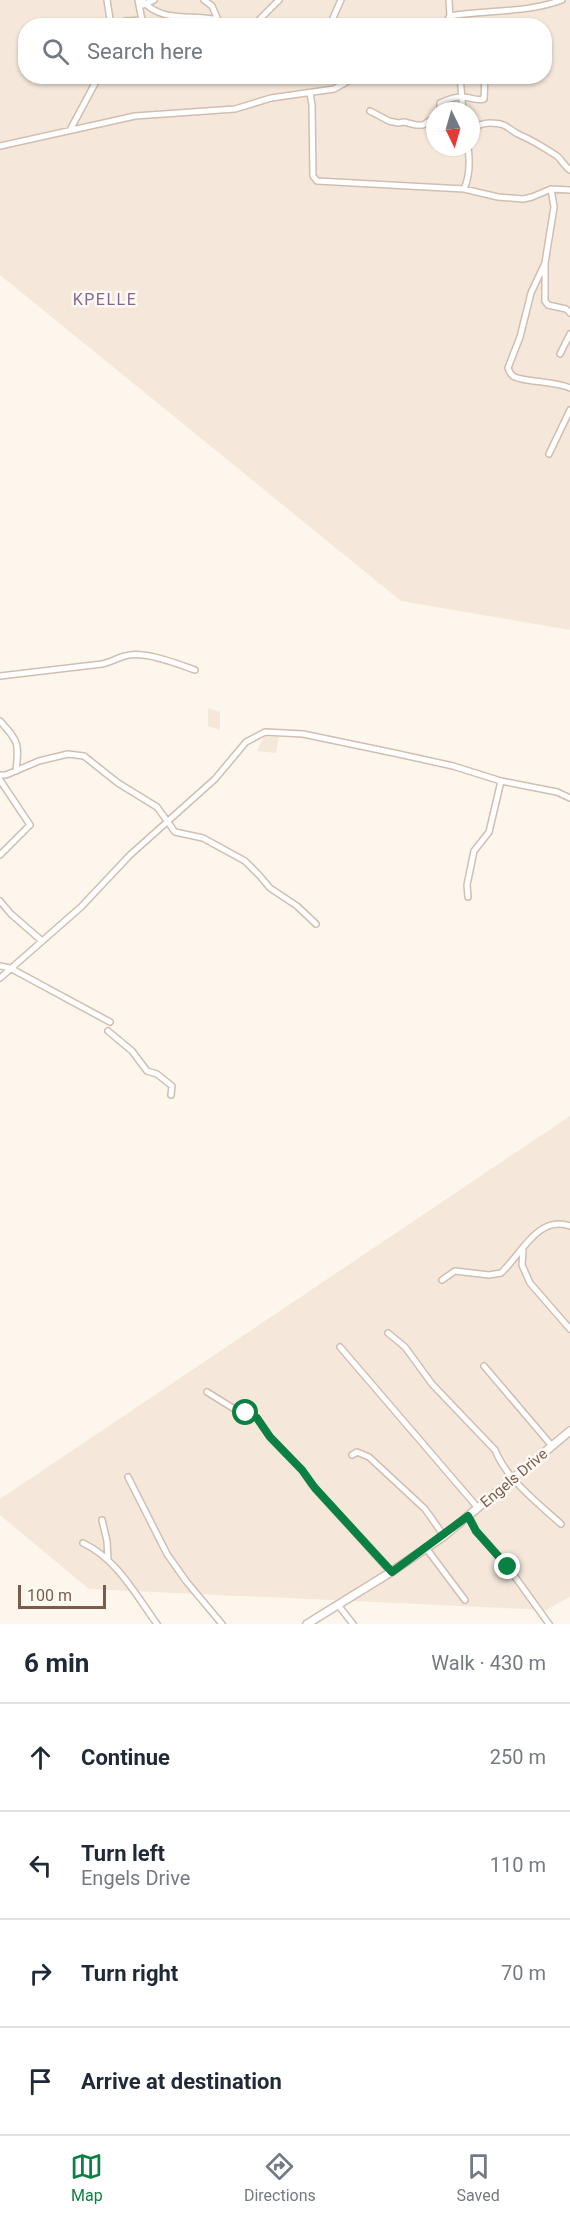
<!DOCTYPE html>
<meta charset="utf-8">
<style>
body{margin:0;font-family:Roboto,sans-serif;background:#f6f6f7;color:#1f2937}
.compass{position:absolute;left:426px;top:102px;width:54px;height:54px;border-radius:50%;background:#fff;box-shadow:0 2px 4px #0004;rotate:175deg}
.scale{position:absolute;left:18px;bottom:15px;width:88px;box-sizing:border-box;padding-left:6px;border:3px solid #7a5c4d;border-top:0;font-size:16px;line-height:21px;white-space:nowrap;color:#7a5c4d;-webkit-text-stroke:4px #fffaf3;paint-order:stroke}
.stop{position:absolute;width:18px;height:18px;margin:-14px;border:4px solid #0b8043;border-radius:50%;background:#fff}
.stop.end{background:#0b8043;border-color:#fff;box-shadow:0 2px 6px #0008}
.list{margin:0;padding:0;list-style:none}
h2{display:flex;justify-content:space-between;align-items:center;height:78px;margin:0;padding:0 24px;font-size:26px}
h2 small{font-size:20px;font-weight:400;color:#747a83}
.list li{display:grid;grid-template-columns:39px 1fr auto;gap:18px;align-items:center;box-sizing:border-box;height:108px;padding:0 24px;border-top:2px solid #e0e1e3}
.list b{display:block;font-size:22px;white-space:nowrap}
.list p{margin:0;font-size:20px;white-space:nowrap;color:#747a83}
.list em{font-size:20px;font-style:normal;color:#747a83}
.icon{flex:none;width:33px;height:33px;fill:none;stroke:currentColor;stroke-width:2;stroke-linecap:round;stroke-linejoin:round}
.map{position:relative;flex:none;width:570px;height:1624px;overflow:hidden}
.search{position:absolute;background:#fff;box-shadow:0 2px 4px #0004;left:18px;right:18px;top:18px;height:66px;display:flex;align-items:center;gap:15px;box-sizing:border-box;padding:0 21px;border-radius:24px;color:#747a83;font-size:22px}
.sheet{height:510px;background:#fff}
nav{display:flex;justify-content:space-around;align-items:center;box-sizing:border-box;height:84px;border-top:2px solid #e0e1e3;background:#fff;font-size:16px;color:#747a83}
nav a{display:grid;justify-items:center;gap:3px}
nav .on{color:#0b8043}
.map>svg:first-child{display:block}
.residential{fill:#f5e8da;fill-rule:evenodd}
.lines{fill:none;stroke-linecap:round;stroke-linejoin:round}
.minor-casing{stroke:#d1beb0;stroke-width:8}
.tertiary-casing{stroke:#d1beb0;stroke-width:10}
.minor{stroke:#fff;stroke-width:5}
.tertiary{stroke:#fff;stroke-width:7}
.route{stroke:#0b8043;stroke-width:8}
.labels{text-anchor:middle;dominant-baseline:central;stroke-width:5;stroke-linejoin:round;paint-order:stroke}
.street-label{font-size:15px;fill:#7a5c4d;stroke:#fffaf3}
.neighbourhood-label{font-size:16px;letter-spacing:1.5px;fill:#846695;stroke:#fffaf3}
</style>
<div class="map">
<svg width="570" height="1624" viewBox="0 0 570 1624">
<rect width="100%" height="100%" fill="#fdf6ec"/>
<!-- residential -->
<path class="residential" d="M0,0H570V630L401,601L0,275ZM26,26H544V76H26ZM435,111H471V147H435Z
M208,708L220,712V730L208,726Z
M264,736L279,737L276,753L257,751Z
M570,1116V1597L546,1610L89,1589L0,1515V1499Z"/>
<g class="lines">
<!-- minor casing -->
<g class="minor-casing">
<path id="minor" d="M107,0L111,26
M142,0C160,22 187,15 213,19C217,20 222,24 226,26
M204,0L212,6L219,22
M449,0L450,16
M143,5L154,0
M122,26L125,21L142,20L138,0
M253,26L279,0
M332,26L333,18L341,0
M443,26L450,16C487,10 527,13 562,0
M460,76L463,111
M323,77V76
M310,93L312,105L313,176L317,181L464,189L498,197L523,199L532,197L551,189L570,190
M370,111L389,121L398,123L404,122L416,125H423L435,117
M440,111V103C447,100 457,96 464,97C473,98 476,101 484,99L485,76
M471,127C478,126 483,123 490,123C508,123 507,129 520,135C536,142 543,147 557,156C562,160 564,166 570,170
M70,130L99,76
M0,146L135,116L235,109L271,98L334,89L357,76
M464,189C470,176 470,162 468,147
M551,189L554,207L545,263V301L548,305L566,309L570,313
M545,263L531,293L520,337L508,368C510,372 509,373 513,376C521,382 555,381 570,388
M560,354L570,334
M549,454L570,410
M0,676L102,664C111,662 117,658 125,656C143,650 178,664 195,670
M0,721C19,742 19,743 16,771
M0,775H6L39,761L68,754L84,756L118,783L157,807L175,832L203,838L245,861L259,875L270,888L297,906L316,924
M0,780L30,825L0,855
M468,897L467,885L474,851L489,832L501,781
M0,901L11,914L42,941
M0,966L10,968L110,1022
M0,978L81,907L130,855L215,779L246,742L265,732L303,734L394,753L453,766L501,781L557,792L570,798
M108,1031L132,1051L147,1071L157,1074L172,1086L171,1095
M523,1250L522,1265L530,1283L570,1329
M442,1280L455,1271L489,1275L501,1273C520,1256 538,1214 570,1226
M388,1333L405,1347L432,1384L495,1450C507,1480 538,1503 561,1524
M340,1347L478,1508
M484,1366L552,1446
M207,1392L236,1410L253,1415L257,1418L270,1437L302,1470L312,1485L391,1572
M352,1455L357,1452L369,1457L425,1509L444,1536
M128,1477L167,1554L186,1581L222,1624
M469,1516L476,1531L508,1567L549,1624
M102,1520L107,1541L108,1559
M83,1543C117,1559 135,1594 157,1624
M426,1548L465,1600
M338,1605L353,1624"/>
</g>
<!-- tertiary casing -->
<g class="tertiary-casing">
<path id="tertiary" d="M307,1624L391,1572L444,1536L570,1431"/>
</g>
<!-- minor -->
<use href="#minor" class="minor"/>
<!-- tertiary -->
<use href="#tertiary" class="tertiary"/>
</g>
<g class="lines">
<!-- route -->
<path class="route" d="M246,1413L257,1418L270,1437L302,1470L315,1488L392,1572L468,1516L476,1531L508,1567"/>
</g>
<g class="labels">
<!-- street labels -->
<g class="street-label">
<text transform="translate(514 1478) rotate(-40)">Engels Drive</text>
</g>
<!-- neighbourhood labels -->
<g class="neighbourhood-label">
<text x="105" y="299">KPELLE</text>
</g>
</g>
</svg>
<svg class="compass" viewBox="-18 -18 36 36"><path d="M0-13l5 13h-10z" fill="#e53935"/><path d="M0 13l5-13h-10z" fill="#747a83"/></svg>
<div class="scale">100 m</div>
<div class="stop" style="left:246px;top:1413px"></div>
<div class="stop end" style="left:508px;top:1567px"></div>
<div class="search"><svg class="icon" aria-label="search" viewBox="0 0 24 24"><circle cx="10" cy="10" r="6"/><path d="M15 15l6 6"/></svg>Search here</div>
</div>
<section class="sheet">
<h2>6 min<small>Walk · 430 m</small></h2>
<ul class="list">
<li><svg class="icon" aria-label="ahead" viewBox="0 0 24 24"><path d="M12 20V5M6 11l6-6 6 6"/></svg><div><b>Continue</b></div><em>250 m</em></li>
<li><svg class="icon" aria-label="left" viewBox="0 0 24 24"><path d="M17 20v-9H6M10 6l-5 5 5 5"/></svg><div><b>Turn left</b><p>Engels Drive</p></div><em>110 m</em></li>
<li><svg class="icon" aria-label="right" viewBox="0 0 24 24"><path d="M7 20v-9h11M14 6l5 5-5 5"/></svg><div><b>Turn right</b></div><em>70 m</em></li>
<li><svg class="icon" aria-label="arrive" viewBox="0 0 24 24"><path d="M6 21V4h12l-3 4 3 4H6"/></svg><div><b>Arrive at destination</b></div></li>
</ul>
</section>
<nav>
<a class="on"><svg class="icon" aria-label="map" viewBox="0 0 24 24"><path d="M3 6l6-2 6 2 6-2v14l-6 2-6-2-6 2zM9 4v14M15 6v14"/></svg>Map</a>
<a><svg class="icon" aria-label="directions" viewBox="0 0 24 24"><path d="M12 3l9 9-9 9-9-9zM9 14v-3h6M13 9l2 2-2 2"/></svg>Directions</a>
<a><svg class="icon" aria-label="saved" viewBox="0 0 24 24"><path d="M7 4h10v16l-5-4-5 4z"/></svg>Saved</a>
</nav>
